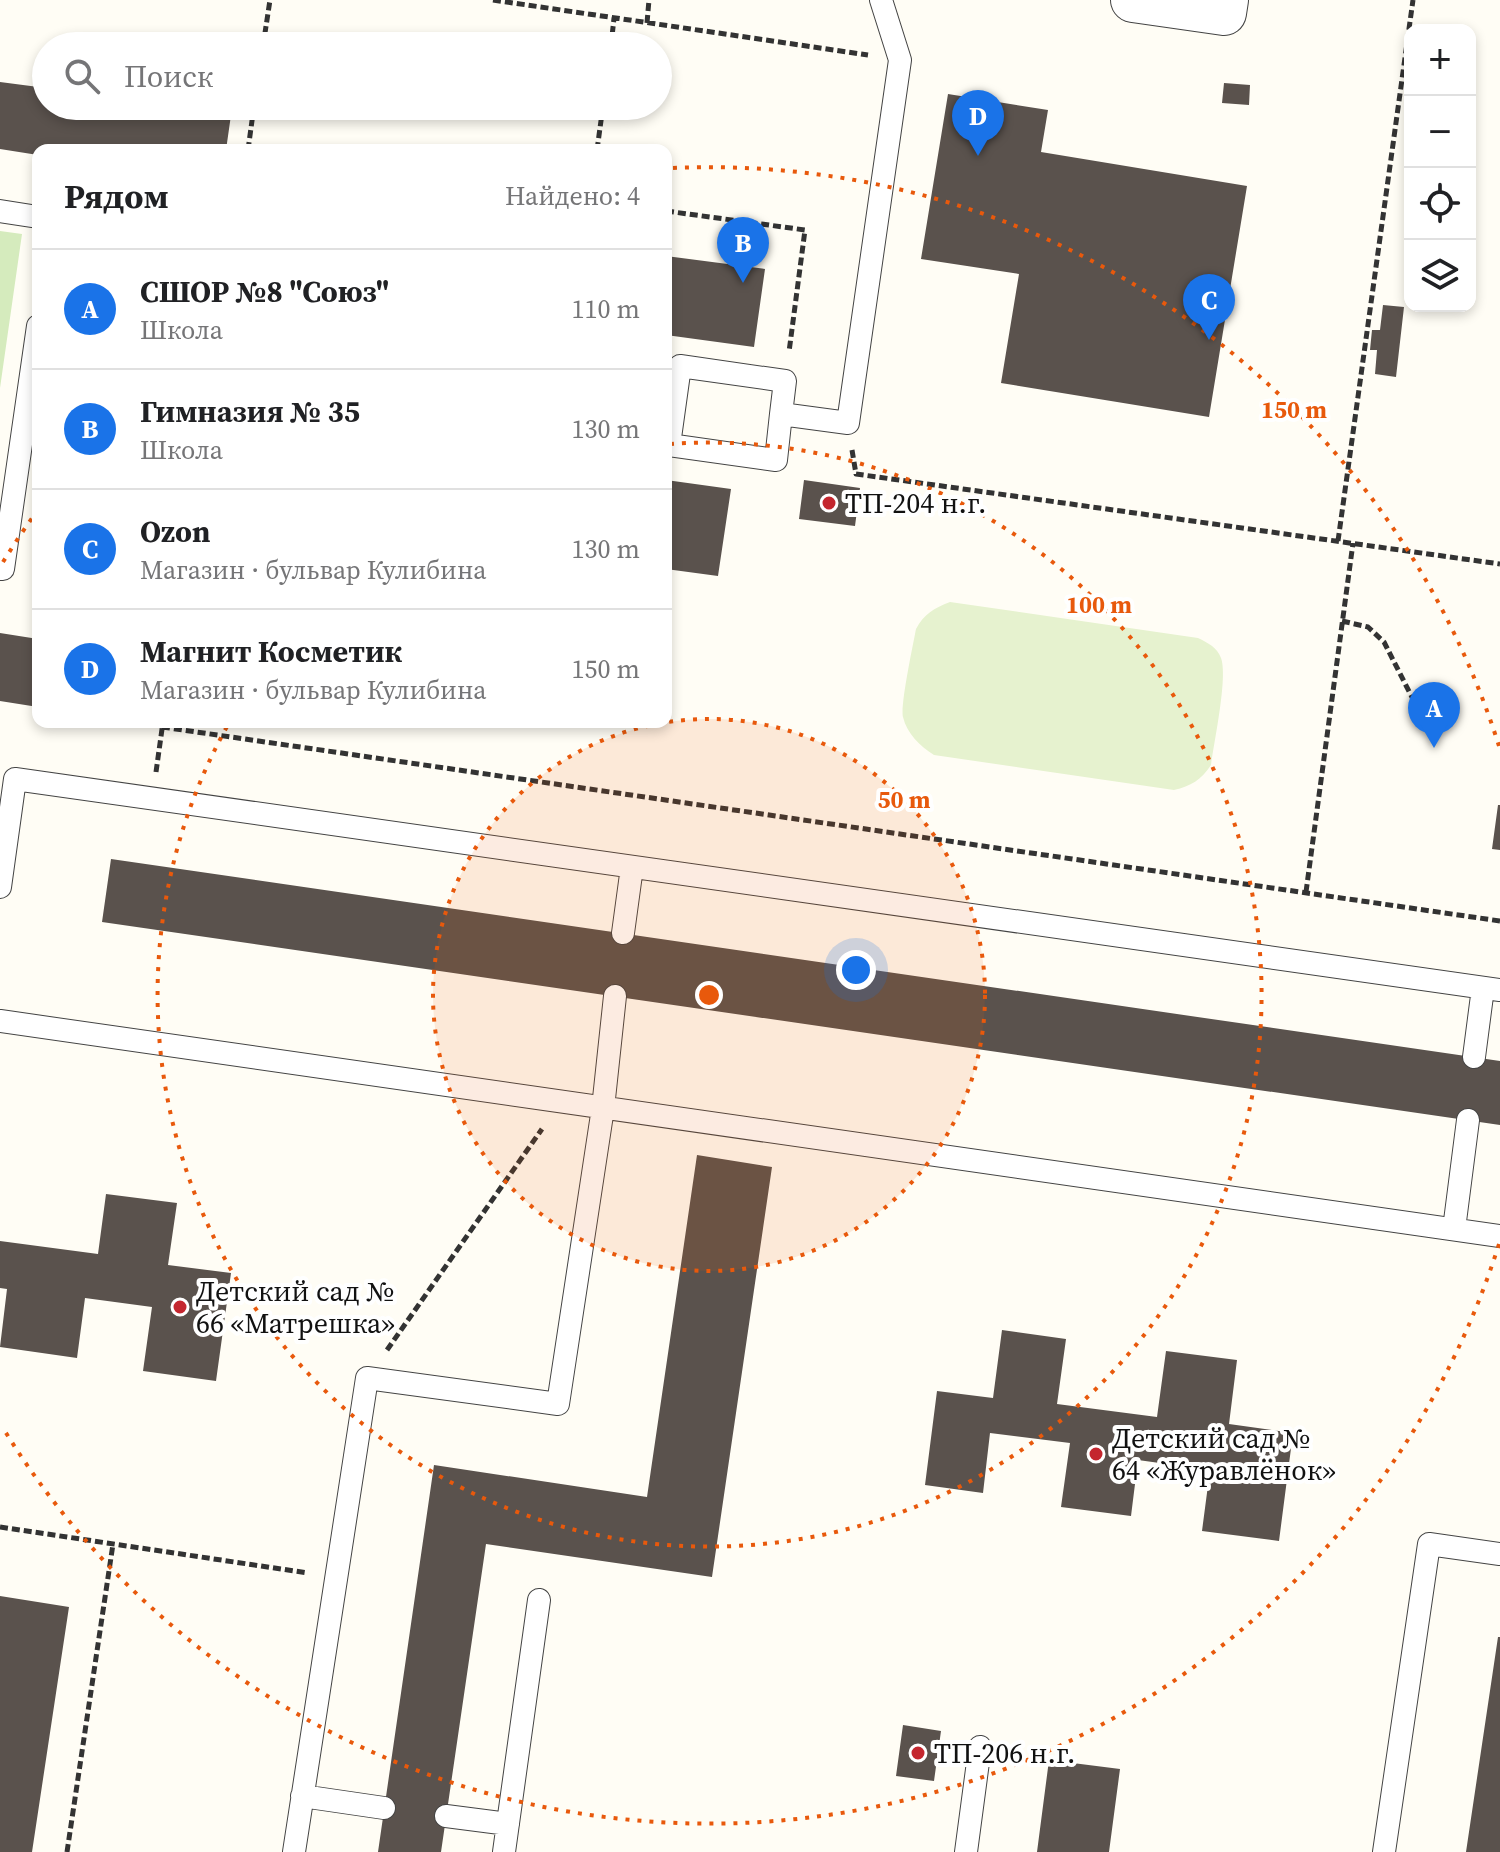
<!DOCTYPE html>
<html lang="ru">
<meta charset="utf-8">
<style>
body{margin:0;font-family:"Source Serif 4",serif;background:#f6f6f6;color:#202124}
.controls{position:absolute;right:24px;top:24px;display:grid;overflow:hidden;border-radius:16px;box-shadow:0 4px 12px #0003}
.controls button{width:72px;height:72px;display:grid;place-items:center;padding:0;border:0;border-bottom:2px solid #e0e0e0;background:#fff;color:#202124;font:40px sans-serif}
.you{position:absolute;left:856px;top:970px;width:28px;height:28px;margin:-20px;border:6px solid #fff;border-radius:50%;background:#1a73e8;box-shadow:0 0 0 12px #1a73e833}
.badge{display:grid;place-items:center;width:52px;height:52px;border-radius:50%;background:#1a73e8;color:#fff;font-size:26px;font-weight:700}
.pin{position:absolute;translate:-50% -66px;filter:drop-shadow(0 2px 4px #0008)}
.pin::after{content:'';position:absolute;top:42px;width:28px;height:24px;background:inherit;clip-path:polygon(0 0,100% 0,50% 100%)}
.list{margin:0;padding:0;list-style:none}
h2{display:flex;justify-content:space-between;align-items:center;height:104px;margin:0;padding:0 32px;font-size:34px}
h2 small{font-size:26px;font-weight:400;color:#757577}
.list li{display:grid;grid-template-columns:52px 1fr auto;gap:24px;align-items:center;box-sizing:border-box;height:120px;padding:0 32px;border-top:2px solid #e0e0e0}
.list b{display:block;font-size:30px;white-space:nowrap}
.list p{margin:0;font-size:26px;white-space:nowrap;color:#757577}
.list em{font-size:26px;font-style:normal;color:#757577}
.icon{flex:none;width:44px;height:44px;fill:none;stroke:currentColor;stroke-width:2;stroke-linecap:round;stroke-linejoin:round}
.map{position:relative;flex:none;width:1500px;height:1852px;overflow:hidden}
.search{position:absolute;background:#fff;box-shadow:0 4px 12px #0003;left:32px;top:32px;width:640px;height:88px;display:flex;align-items:center;gap:20px;box-sizing:border-box;padding:0 28px;border-radius:44px;color:#757577;font-size:30px}
.panel{position:absolute;background:#fff;box-shadow:0 4px 12px #0003;left:32px;top:144px;width:640px;height:584px;border-radius:16px}
.map>svg:first-child{display:block}
.green{fill:#d5ebbd}
.pitch{fill:#e6f2cf}
.building{fill:#5a524d}
.lines{fill:none;stroke-linecap:round;stroke-linejoin:round}
.lane-casing{stroke:#444;stroke-width:24}
.street-casing{stroke:#444;stroke-width:46}
.path{stroke:#333;stroke-width:5;stroke-dasharray:8 4;stroke-linecap:butt}
.lane{stroke:#fff;stroke-width:22}
.street{stroke:#fff;stroke-width:44}
.ring{fill:none;stroke:#e8590c;stroke-width:4;stroke-dasharray:4 8}
.poi-dot{fill:#c4262e;stroke:#fff;stroke-width:3}
.labels{text-anchor:middle;dominant-baseline:central;stroke-width:8;stroke-linejoin:round;paint-order:stroke}
.poi-label{font-size:28px;fill:#111;stroke:#fff;text-anchor:start}
.centre{fill:#e8590c;stroke:#fff;stroke-width:4}
.ring-label{font-size:24px;text-anchor:middle;font-weight:bold;fill:#e8590c;stroke:#fff;stroke-width:8;stroke-linejoin:round;paint-order:stroke}
</style>
<div class="map">
<svg width="1500" height="1852" viewBox="0 0 1500 1852">
<rect width="100%" height="100%" fill="#fffdf5"/>
<!-- green -->
<path class="green" d="M0,231L22,234L0,388Z"/>
<!-- pitch -->
<path class="pitch" d="M950,602L1198,638C1208,643 1217,647 1221,658C1228,677 1214,742 1211,765C1201,780 1191,786 1174,790L934,755C920,746 907,734 903,717C900,706 913,645 916,629C924,614 934,608 950,602Z"/>
<!-- building -->
<path class="building" d="M0,82L46,88V106H168L231,115L226,150H38V155L0,149Z
M1224,83L1250,85L1249,105L1222,103Z
M948,94L1048,110L1041,152L1247,186L1209,417L1001,383L1019,274L921,259Z
M666,256L765,269L754,347L666,335Z
M1383,305L1404,307L1396,377L1375,374L1377,350H1370L1372,330H1380Z
M666,480L731,489L718,576L666,569Z
M804,480L860,488L855,526L799,519Z
M0,633L38,639V707L0,701Z
M1498,805H1500V850L1492,849Z
M111,859L1500,1061V1125L102,922Z
M697,1155L772,1167L712,1577L486,1544L441,1852H378L434,1465L647,1497Z
M106,1194L177,1203L168,1265L231,1273L216,1381L143,1371L152,1307L85,1298L77,1358L0,1347L7,1289L0,1288V1241L98,1254Z
M1002,1330L1066,1339L1057,1404L1157,1417L1166,1351L1237,1360L1229,1424L1293,1433L1279,1541L1202,1531L1210,1470L1138,1460L1131,1516L1061,1507L1070,1443L990,1433L983,1493L925,1485L937,1391L993,1398Z
M0,1596L69,1607L32,1852H0Z
M1498,1637H1500V1852H1466Z
M903,1725L941,1731L934,1781L896,1776Z
M1049,1760L1120,1769L1109,1852H1037Z"/>
<g class="lines">
<!-- lane casing -->
<g class="lane-casing">
<path id="lane" d="M0,211L38,217
M781,414L785,381L680,366L669,445L776,460L781,414L848,423L900,60L881,0
M0,569H3L38,326
M0,887L15,779L1500,990
M623,933L632,867
M0,1021L1500,1236
M1474,1057L1483,988
M1454,1229L1468,1120
M302,1796L384,1808
M446,1816L508,1824
M294,1852L367,1378L558,1404L603,1108L615,996
M504,1852L539,1600
M966,1852L980,1747
M1384,1852L1429,1544L1500,1554"/>
</g>
<!-- street casing -->
<g class="street-casing">
<path id="street" d="M1133,0L1224,13L1226,0"/>
</g>
<!-- path -->
<path class="path" d="M493,0L868,55
M647,23L649,0
M263,46L270,0
M611,46L614,18
M248,150L254,106
M597,150L603,106
M666,211L805,230L789,352
M852,450L856,474L1500,564
M1338,541L1413,0
M1342,621L1368,627L1384,642L1419,711
M162,727L1500,921
M156,772L163,722
M1306,892L1353,543
M387,1350L542,1129
M0,1527L308,1573
M67,1852L113,1544"/>
<!-- lane -->
<use href="#lane" class="lane"/>
<!-- street -->
<use href="#street" class="street"/>
</g>
<!-- distance rings -->
<circle cx="709" cy="995" r="276" fill="#e8590c" fill-opacity=".12"/>
<g class="ring">
<circle cx="709" cy="995" r="276"/>
<path d="M670 444A552 552 0 1 1 229 723"/>
<path d="M1499 1244A828 828 0 0 1 3 1428M3 562A828 828 0 0 1 35 514M673 168A828 828 0 0 1 1499 746"/>
</g>
<!-- markers -->
<g class="poi-dot">
<circle cx="829" cy="503" r="8"/>
<circle cx="180" cy="1307" r="8"/>
<circle cx="1096" cy="1454" r="8"/>
<circle cx="918" cy="1753" r="8"/>
</g>
<g class="labels">
<!-- poi labels -->
<g class="poi-label">
<text x="845" y="503">ТП-204 н.г.</text>
<text x="196" y="1291">Детский сад №<tspan x="196" dy="32">66 «Матрешка»</tspan></text>
<text x="1112" y="1438">Детский сад №<tspan x="1112" dy="32">64 «Журавлёнок»</tspan></text>
<text x="934" y="1753">ТП-206 н.г.</text>
</g>
</g>
<circle cx="709" cy="995" r="12" class="centre"/>
<g class="ring-label">
<text x="1294" y="418">150 m</text>
<text x="1099" y="613">100 m</text>
<text x="904" y="808">50 m</text>
</g>
</svg>
<div class="controls">
<button>+</button>
<button>−</button>
<button><svg class="icon" aria-label="locate" viewBox="0 0 24 24"><circle cx="12" cy="12" r="6"/><path d="M12 2v4M12 18v4M2 12h4M18 12h4"/></svg></button>
<button><svg class="icon" aria-label="layers" viewBox="0 0 24 24"><path d="M12 4l9 5-9 5-9-5zM3 14l9 5 9-5"/></svg></button>
</div>
<div class="you"></div>
<div class="pin badge" style="left:1434px;top:748px">A</div>
<div class="pin badge" style="left:743px;top:283px">B</div>
<div class="pin badge" style="left:1209px;top:340px">C</div>
<div class="pin badge" style="left:978px;top:156px">D</div>
<div class="search"><svg class="icon" aria-label="search" viewBox="0 0 24 24"><circle cx="10" cy="10" r="6"/><path d="M15 15l6 6"/></svg>Поиск</div>
<section class="panel">
<h2>Рядом<small>Найдено: 4</small></h2>
<ul class="list">
<li><span class="badge">A</span><div><b>СШОР №8 &quot;Союз&quot;</b><p>Школа</p></div><em>110 m</em></li>
<li><span class="badge">B</span><div><b>Гимназия № 35</b><p>Школа</p></div><em>130 m</em></li>
<li><span class="badge">C</span><div><b>Ozon</b><p>Магазин · бульвар Кулибина</p></div><em>130 m</em></li>
<li><span class="badge">D</span><div><b>Магнит Косметик</b><p>Магазин · бульвар Кулибина</p></div><em>150 m</em></li>
</ul>
</section>
</div>
